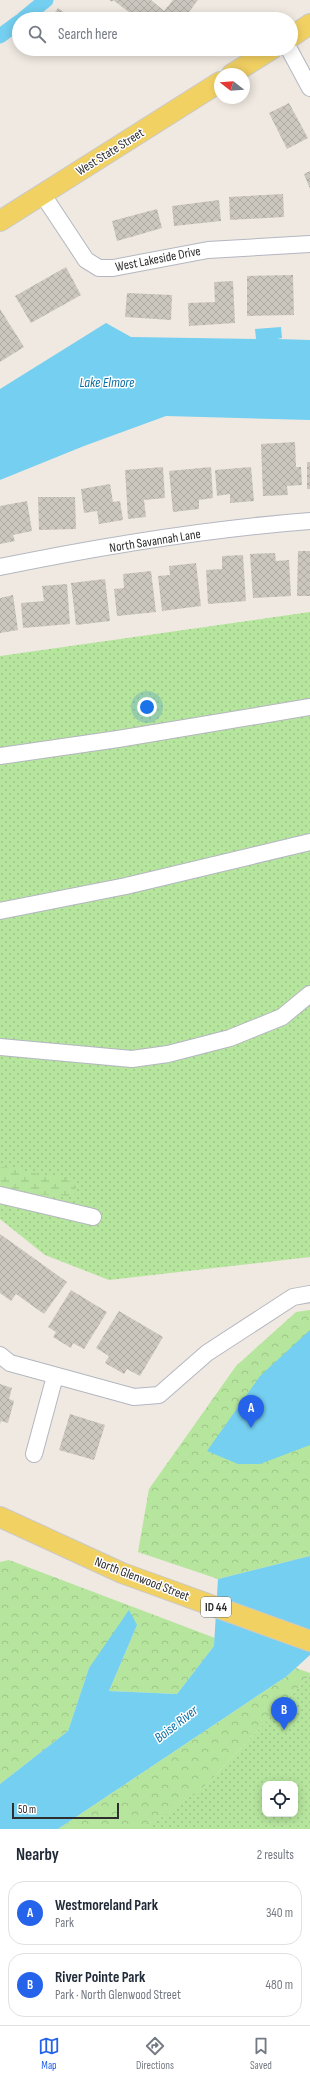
<!DOCTYPE html>
<meta charset="utf-8">
<style>
body{margin:0;font-family:"Sofia Sans Condensed",sans-serif;background:#f6f6f7;color:#1f2937}
.controls{position:absolute;right:12px;bottom:12px;display:grid;overflow:hidden;border-radius:8px;box-shadow:0 2px 10px #0003}
.controls button{width:36px;height:36px;display:grid;place-items:center;padding:0;border:0;border-bottom:1px solid #e0e1e3;background:#fff;color:#1f2937;font:20px sans-serif}
.compass{position:absolute;left:214px;top:68px;width:36px;height:36px;border-radius:50%;background:#fff;box-shadow:0 2px 10px #0003;rotate:287deg}
.scale{position:absolute;left:12px;bottom:10px;width:107px;box-sizing:border-box;padding-left:4px;border:2px solid #2e2e2e;border-top:0;font-size:11px;line-height:14px;white-space:nowrap;color:#2e2e2e;-webkit-text-stroke:3px #fff;paint-order:stroke}
.you{position:absolute;left:147px;top:707px;width:14px;height:14px;margin:-10px;border:3px solid #fff;border-radius:50%;background:#1a73e8;box-shadow:0 0 0 6px #1a73e833}
.badge{display:grid;place-items:center;width:26px;height:26px;border-radius:50%;background:#2563eb;color:#fff;font-size:13px;font-weight:700}
.pin{position:absolute;translate:-50% -33px;filter:drop-shadow(0 1px 2px #0008)}
.pin::after{content:'';position:absolute;top:21px;width:14px;height:12px;background:inherit;clip-path:polygon(0 0,100% 0,50% 100%)}
.list{margin:0;padding:0;list-style:none}
h2{display:flex;justify-content:space-between;align-items:center;height:52px;margin:0;padding:0 16px;font-size:17px}
h2 small{font-size:13px;font-weight:400;color:#747a83}
.list li{display:grid;grid-template-columns:26px 1fr auto;gap:12px;align-items:center;box-sizing:border-box;height:64px;margin:0 8px 8px;padding:0 8px;border:1px solid #e0e1e3;border-radius:16px}
.list b{display:block;font-size:15px;white-space:nowrap}
.list p{margin:0;font-size:13px;white-space:nowrap;color:#747a83}
.list em{font-size:13px;font-style:normal;color:#747a83}
.icon{flex:none;width:22px;height:22px;fill:none;stroke:currentColor;stroke-width:2;stroke-linecap:round;stroke-linejoin:round}
.map{position:relative;flex:none;width:310px;height:1829px;overflow:hidden}
.search{position:absolute;background:#fff;box-shadow:0 2px 10px #0003;left:12px;right:12px;top:12px;height:44px;display:flex;align-items:center;gap:10px;box-sizing:border-box;padding:0 14px;border-radius:22px;color:#747a83;font-size:15px}
.sheet{height:196px;background:#fff}
nav{display:flex;justify-content:space-around;align-items:center;box-sizing:border-box;height:56px;border-top:1px solid #e0e1e3;background:#fff;font-size:11px;color:#747a83}
nav a{display:grid;justify-items:center;gap:2px}
nav .on{color:#2563eb}
.map>svg:first-child{display:block}
.green{fill:url(#green-dots);fill-rule:evenodd}
.forest{fill:url(#forest-crowns)}
.wetland{fill:url(#wetland-marsh)}
.water{fill:#75cff0}
.lines{fill:none;stroke-linecap:round;stroke-linejoin:round}
.canal{stroke:#75cff0;stroke-width:15}
.building{fill:url(#building-cross-hatch)}
.minor-casing{stroke:#b4b7c1;stroke-width:18}
.major-casing{stroke:#c9c9c9;stroke-width:22}
.minor{stroke:#fff;stroke-width:16}
.major{stroke:#f2d163;stroke-width:20}
.labels{text-anchor:middle;dominant-baseline:central;stroke-width:3;stroke-linejoin:round;paint-order:stroke}
.shield{fill:#fff;stroke:#6d6d6d;stroke-width:1}
.shield-label{font-size:12px;font-weight:bold;fill:#2e2e2e}
.street-label{font-size:13px;fill:#2e2e2e;stroke:#fff}
.water-label{font-size:14px;font-style:italic;fill:#0d6fa3;stroke:#fff}
</style>
<div class="map">
<svg width="310" height="1829" viewBox="0 0 310 1829">
<defs>
<pattern id="green-dots" width="8" height="8" patternUnits="userSpaceOnUse"><rect width="8" height="8" fill="#b6e59e"/><path d="M2 2h.1M6 6h.1" fill="none" stroke="#9dc588" stroke-width="1.8" stroke-linecap="round"/></pattern>
<pattern id="forest-crowns" width="20" height="18" patternUnits="userSpaceOnUse"><rect width="20" height="18" fill="#b6e59e"/><path d="M2 6a3 3 0 1 1 6 0M12 15a3 3 0 1 1 6 0" fill="none" stroke="#9dc588"/></pattern>
<pattern id="wetland-marsh" width="20" height="14" patternUnits="userSpaceOnUse"><rect width="20" height="14" fill="#b6e59e"/><path d="M1 5h8M5 5V1M11 12h8M15 12V8" fill="none" stroke="#9dc588"/></pattern>
<pattern id="building-cross-hatch" width="8" height="8" patternUnits="userSpaceOnUse"><rect width="8" height="8" fill="#cbc7bf"/><path d="M0 0l8 8M0 8l8-8" fill="none" stroke="#afaba4"/></pattern>
</defs>
<rect width="100%" height="100%" fill="#efe9e1"/>
<!-- green -->
<path class="green" d="M310,612V1257L109,1280L45,1255L0,1219V656Z
M310,1675V1829H145L206,1785ZM265,1784H295V1814H265Z"/>
<!-- forest -->
<path class="forest" d="M310,1310V1556L218,1579L138,1552L149,1489L236,1366L296,1312Z
M9,1560L215,1638L214,1646L177,1694L109,1691L137,1625L89,1668L68,1731L0,1784V1562Z
M296,1668L310,1673V1675L206,1785L146,1829H58L287,1676Z"/>
<!-- wetland -->
<path class="wetland" d="M0,1167L14,1168L37,1174L63,1176L76,1186L74,1196L27,1194L0,1189Z"/>
<!-- water -->
<path class="water" d="M106,323L131,337L256,339L255,329L281,327L282,338L277,339L310,340V420L166,416L84,446L0,480V389Z
M310,1330V1445L260,1464H238L207,1451L260,1376Z
M310,1556V1655L287,1676L58,1829H0V1784L68,1731L89,1668L129,1610L137,1625L109,1691L177,1694L214,1646L218,1579Z"/>
<g class="lines">
<!-- canal -->
<path class="canal" d="M23,19L46,0
M0,36L19,22"/>
</g>
<!-- building -->
<path class="building" d="M109,0H151L164,11L173,0H198L185,17L187,19H138L113,0L112,2Z
M58,8L73,19H50Z
M289,103L308,138L287,149L269,113Z
M310,171V189L304,174Z
M283,194L284,217L230,220L229,197Z
M219,200L221,221L174,226L172,206Z
M157,209L162,228L117,241L112,221Z
M66,267L81,295L31,323L15,296Z
M293,275L294,315L247,316V276Z
M233,281L235,323L189,326L188,303L215,302L214,282Z
M127,293L172,295L171,320L125,317Z
M0,309L24,347L0,362Z
M295,442L296,467H301L302,485L287,486L288,495L263,496L261,444Z
M307,462H310V489H307Z
M163,467L165,498L144,500L146,517L128,519L125,470Z
M211,467L213,498L199,500V509L173,512L169,471Z
M251,467L254,501L230,503V494L217,496L215,470Z
M110,484L113,502L120,501L123,520L99,524L97,511L84,513L81,489Z
M38,497H75L76,529L39,530Z
M27,501L32,531L13,535L15,541L0,544V506Z
M298,551H310V596H297Z
M275,553L276,561L289,560L291,596L253,598L250,554Z
M243,555L246,601L208,604L206,570L222,569V556Z
M196,563L201,606L162,611L158,576L170,575L169,566Z
M151,571L156,612L117,616L114,589L124,588L123,574Z
M105,579L110,621L76,625L71,583Z
M67,584L70,624L23,628L21,603L44,601L42,586Z
M13,595L18,630L0,633V598Z
M0,1234L67,1282L44,1314L16,1294L11,1301L0,1293Z
M71,1290L107,1312L84,1349L73,1343L71,1348L53,1337L56,1332L48,1327Z
M119,1311L163,1337L140,1376L127,1369L124,1374L105,1363L109,1356L96,1348Z
M0,1384L12,1388L9,1399L14,1401L8,1423L1,1421L0,1424Z
M70,1414L105,1425L94,1460L59,1450Z"/>
<g class="lines">
<!-- minor casing -->
<g class="minor-casing">
<path id="minor" d="M289,49L310,88
M43,195L86,260L99,268H113L208,250L310,244
M0,567C102,546 206,529 310,521
M0,756L118,739L310,707
M0,911L126,886L310,842
M0,1047L132,1059L168,1054L230,1038L282,1017L310,994
M0,1195L93,1217
M0,1355L10,1363L134,1397L159,1395L207,1353L293,1297L310,1294
M34,1454L55,1376"/>
</g>
<!-- major casing -->
<g class="major-casing">
<path id="major" d="M291,37L310,24
M232,74L272,49
M0,221L220,82
M0,1517L122,1573L310,1641"/>
</g>
<!-- minor -->
<use href="#minor" class="minor"/>
<!-- major -->
<use href="#major" class="major"/>
</g>
<g class="labels">
<!-- shield labels -->
<rect class="shield" x="201" y="1597" width="30" height="20" rx="3"/>
<g class="shield-label">
<text x="216" y="1607">ID 44</text>
</g>
<!-- street labels -->
<g class="street-label">
<text transform="translate(110 152) rotate(-32)">West State Street</text>
<text transform="translate(158 259) rotate(-11)">West Lakeside Drive</text>
<text transform="translate(155 541) rotate(-9)">North Savannah Lane</text>
<text transform="translate(142 1579) rotate(21)">North Glenwood Street</text>
</g>
<!-- water labels -->
<g class="water-label">
<text x="107" y="382">Lake Elmore</text>
<text transform="translate(176 1724) rotate(-38)">Boise River</text>
</g>
</g>
</svg>
<div class="controls">
<button><svg class="icon" aria-label="locate" viewBox="0 0 24 24"><circle cx="12" cy="12" r="6"/><path d="M12 2v4M12 18v4M2 12h4M18 12h4"/></svg></button>
</div>
<svg class="compass" viewBox="-18 -18 36 36"><path d="M0-13l5 13h-10z" fill="#e53935"/><path d="M0 13l5-13h-10z" fill="#747a83"/></svg>
<div class="scale">50 m</div>
<div class="you"></div>
<div class="pin badge" style="left:251px;top:1428px">A</div>
<div class="pin badge" style="left:284px;top:1730px">B</div>
<div class="search"><svg class="icon" aria-label="search" viewBox="0 0 24 24"><circle cx="10" cy="10" r="6"/><path d="M15 15l6 6"/></svg>Search here</div>
</div>
<section class="sheet">
<h2>Nearby<small>2 results</small></h2>
<ul class="list">
<li><span class="badge">A</span><div><b>Westmoreland Park</b><p>Park</p></div><em>340 m</em></li>
<li><span class="badge">B</span><div><b>River Pointe Park</b><p>Park · North Glenwood Street</p></div><em>480 m</em></li>
</ul>
</section>
<nav>
<a class="on"><svg class="icon" aria-label="map" viewBox="0 0 24 24"><path d="M3 6l6-2 6 2 6-2v14l-6 2-6-2-6 2zM9 4v14M15 6v14"/></svg>Map</a>
<a><svg class="icon" aria-label="directions" viewBox="0 0 24 24"><path d="M12 3l9 9-9 9-9-9zM9 14v-3h6M13 9l2 2-2 2"/></svg>Directions</a>
<a><svg class="icon" aria-label="saved" viewBox="0 0 24 24"><path d="M7 4h10v16l-5-4-5 4z"/></svg>Saved</a>
</nav>
